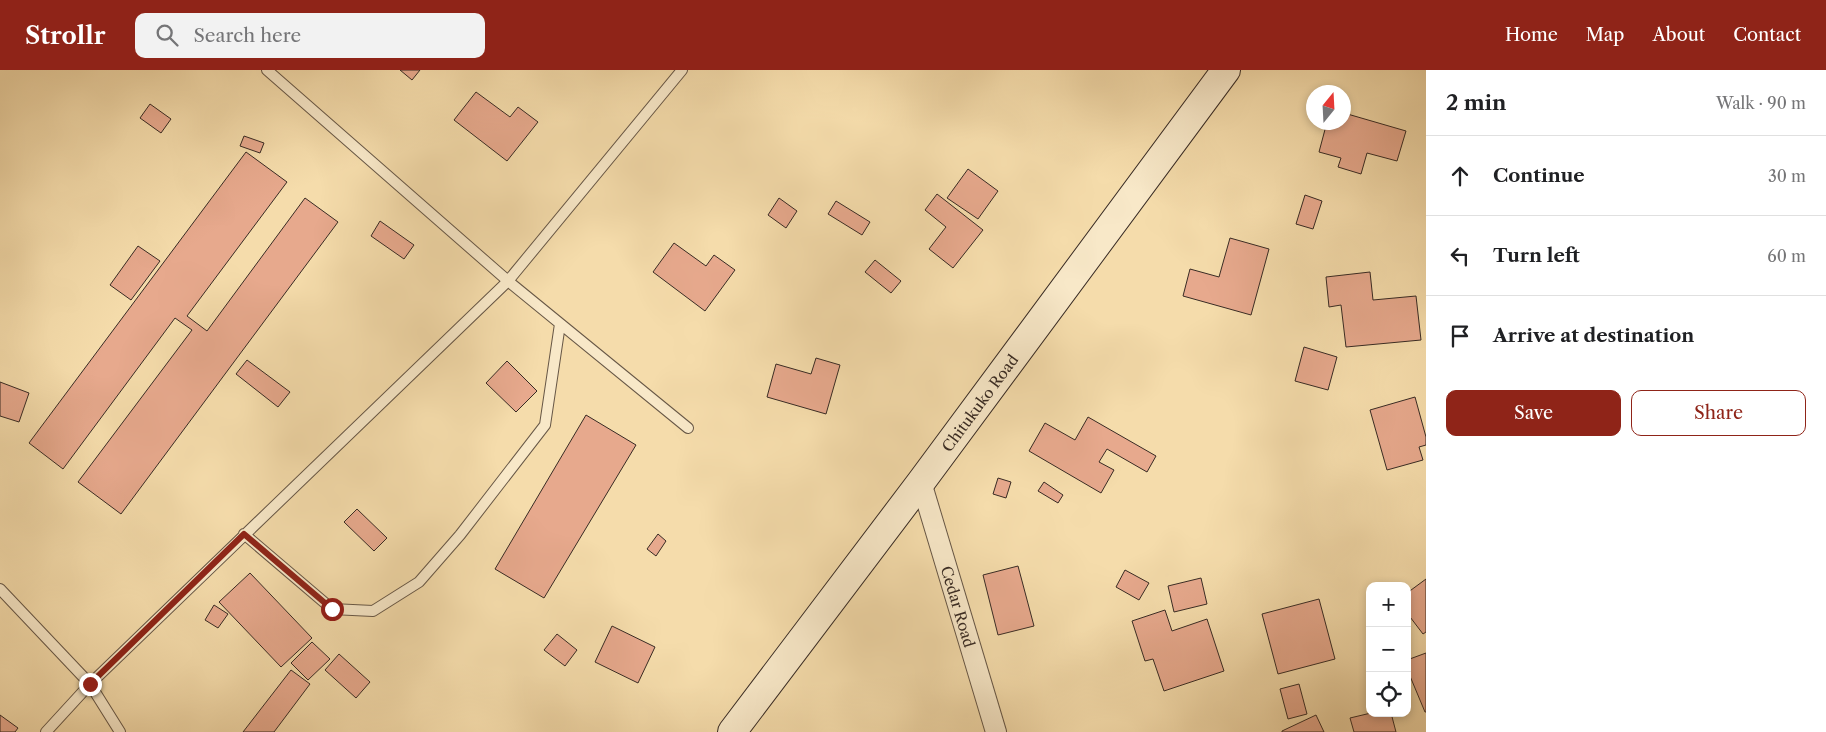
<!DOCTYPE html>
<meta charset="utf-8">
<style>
body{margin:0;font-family:"Libre Caslon Text",serif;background:#f2f2f2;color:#202124}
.controls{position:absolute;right:15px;bottom:15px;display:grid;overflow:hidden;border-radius:10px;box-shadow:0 2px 8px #0003}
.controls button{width:45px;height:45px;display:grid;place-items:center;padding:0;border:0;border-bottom:1px solid #e0e0e0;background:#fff;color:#202124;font:25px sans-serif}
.compass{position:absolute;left:1306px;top:15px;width:45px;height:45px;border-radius:50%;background:#fff;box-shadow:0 2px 8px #0003;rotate:18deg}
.stop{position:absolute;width:15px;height:15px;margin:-11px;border:4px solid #8f2418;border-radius:50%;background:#fff}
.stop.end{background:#8f2418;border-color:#fff;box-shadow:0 1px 5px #0008}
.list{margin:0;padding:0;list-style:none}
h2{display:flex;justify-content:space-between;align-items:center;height:65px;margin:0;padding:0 20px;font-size:21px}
h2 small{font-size:16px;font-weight:400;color:#757577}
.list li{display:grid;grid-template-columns:32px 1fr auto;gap:15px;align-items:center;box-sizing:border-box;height:80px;padding:0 20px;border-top:1px solid #e0e0e0}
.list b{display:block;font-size:19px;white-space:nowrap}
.list em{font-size:16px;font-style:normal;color:#757577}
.actions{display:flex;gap:10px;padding:15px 20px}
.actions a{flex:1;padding:11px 0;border:1px solid #8f2418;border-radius:10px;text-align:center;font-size:18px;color:#8f2418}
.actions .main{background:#8f2418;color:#fff}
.icon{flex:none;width:28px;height:28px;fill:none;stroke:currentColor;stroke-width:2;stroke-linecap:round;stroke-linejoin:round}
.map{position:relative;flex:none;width:1426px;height:662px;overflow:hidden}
header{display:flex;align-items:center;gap:30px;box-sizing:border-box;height:70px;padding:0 25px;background:#8f2418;color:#fff}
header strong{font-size:24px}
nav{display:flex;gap:28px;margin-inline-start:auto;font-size:18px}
.search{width:350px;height:45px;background:#f2f2f2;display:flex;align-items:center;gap:12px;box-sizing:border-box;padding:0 18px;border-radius:10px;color:#757577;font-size:19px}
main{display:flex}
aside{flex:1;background:#fff}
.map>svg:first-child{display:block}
.building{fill:#e7a98d;stroke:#382b24}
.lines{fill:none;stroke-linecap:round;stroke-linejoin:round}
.lane-casing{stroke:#675746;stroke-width:12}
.street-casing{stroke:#675746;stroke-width:22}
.secondary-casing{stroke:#382b24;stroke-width:30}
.lane{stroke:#f8e8c8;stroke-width:10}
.street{stroke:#f8e8c8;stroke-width:20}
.secondary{stroke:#f8e8c8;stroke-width:28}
.route{stroke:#8f2418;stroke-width:6}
.labels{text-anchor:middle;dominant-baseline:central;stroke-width:4;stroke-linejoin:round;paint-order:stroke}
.street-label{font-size:15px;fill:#382b24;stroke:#f8e8c8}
</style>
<header>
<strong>Strollr</strong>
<div class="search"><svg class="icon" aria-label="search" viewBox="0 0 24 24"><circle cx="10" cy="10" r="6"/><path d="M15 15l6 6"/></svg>Search here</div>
<nav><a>Home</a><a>Map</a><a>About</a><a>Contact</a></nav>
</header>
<main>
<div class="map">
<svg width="1426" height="662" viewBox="0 0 1426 662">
<rect width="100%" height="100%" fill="#f5dcab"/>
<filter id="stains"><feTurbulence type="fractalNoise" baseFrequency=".004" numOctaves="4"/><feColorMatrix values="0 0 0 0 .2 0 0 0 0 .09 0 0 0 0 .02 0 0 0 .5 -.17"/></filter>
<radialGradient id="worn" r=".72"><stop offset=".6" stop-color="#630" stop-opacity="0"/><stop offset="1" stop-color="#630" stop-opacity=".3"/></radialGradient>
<!-- building -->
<path class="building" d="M400,0H420L412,10Z
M476,22L510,47L518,37L538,52L507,91L454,50Z
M150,34L171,49L161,63L140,48Z
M1344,43L1406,61L1397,91L1367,83L1361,104L1338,97L1341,88L1319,82L1327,52H1344Z
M244,66L264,73L260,83L240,76Z
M246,82L287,112L187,246L207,261L305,128L338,152L121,444L78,412L192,260L175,248L63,399L29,373Z
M968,99L998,121L978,149L947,128Z
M937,124L983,160L953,198L929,179L946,157L925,140Z
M1305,125L1322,131L1313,159L1296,154Z
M779,128L797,141L786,158L768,145Z
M836,131L870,152L862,165L828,144Z
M380,151L414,175L404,189L371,166Z
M1230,168L1269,179L1251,245L1183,226L1190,199L1219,207Z
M674,173L706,196L714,185L735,200L705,241L653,202Z
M138,176L160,191L131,230L110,215Z
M875,190L901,211L891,223L865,202Z
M1370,202L1373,230L1416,226L1421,270L1346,277L1341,235L1329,237L1326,207Z
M1304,277L1337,287L1328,320L1295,311Z
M816,288L840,295L826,344L767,327L776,294L811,304Z
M247,290L290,322L278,337L236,304Z
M507,291L537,321L516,342L486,313Z
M0,312L29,323L19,352L0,346Z
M1415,327L1426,367V375L1419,377L1423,390L1387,400L1370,340Z
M586,345L636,375L544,528L495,499Z
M1088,347L1156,386L1147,402L1107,379L1099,392L1114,400L1101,423L1029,381L1045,353L1075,370Z
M998,408L1011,412L1006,428L993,424Z
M1044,412L1063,425L1058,433L1038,421Z
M357,439L387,468L374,481L344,452Z
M658,464L666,471L656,486L647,479Z
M1018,496L1034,556L998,565L983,505Z
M1125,500L1149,513L1139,530L1116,517Z
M250,503L312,568L281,597L219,532Z
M1201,508L1207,534L1174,542L1168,516Z
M1426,509V562L1423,564L1407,543V523Z
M1319,529L1335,589L1278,604L1262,544Z
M214,535L228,544L218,558L205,550Z
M1165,540L1172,561L1207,549L1224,601L1164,621L1153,589L1145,591L1132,551Z
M612,556L655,577L638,613L595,592Z
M557,564L577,580L565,596L544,580Z
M312,572L330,589L308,610L291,593Z
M1426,583V642H1425L1407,599V590Z
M339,584L370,612L356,628L325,600Z
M291,600L310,614L274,662H243Z
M1299,614L1307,644L1288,649L1280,619Z
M1371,643H1391L1396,662H1354L1350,648Z
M0,645L18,658L15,662H0Z
M1316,645L1324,662H1282V661Z"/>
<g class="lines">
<!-- lane casing -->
<g class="lane-casing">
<path id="lane" d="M267,0L508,211L688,358
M244,464L332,539L373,541L419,512L460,465L545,355L560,254
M0,519L90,614L120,662
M46,662L90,614L508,211L682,0"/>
</g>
<!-- street casing -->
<g class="street-casing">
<g id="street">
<path id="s1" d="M921,412L996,662"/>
</g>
</g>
<!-- secondary casing -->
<g class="secondary-casing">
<g id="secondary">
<path id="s2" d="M732,662L921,412L1226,0"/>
</g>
</g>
<!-- lane -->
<use href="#lane" class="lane"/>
<!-- street -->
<use href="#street" class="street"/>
<!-- secondary -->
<use href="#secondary" class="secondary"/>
</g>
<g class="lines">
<!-- route -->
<path class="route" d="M90,614L244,464L332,539"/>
</g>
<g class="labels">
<!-- street labels -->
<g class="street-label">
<text stroke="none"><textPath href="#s2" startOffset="412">Chitukuko Road</textPath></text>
<text stroke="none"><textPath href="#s1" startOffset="130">Cedar Road</textPath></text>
</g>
</g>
<rect width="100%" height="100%" filter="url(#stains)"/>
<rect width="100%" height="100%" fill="url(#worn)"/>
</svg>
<div class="controls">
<button>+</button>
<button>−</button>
<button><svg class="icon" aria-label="locate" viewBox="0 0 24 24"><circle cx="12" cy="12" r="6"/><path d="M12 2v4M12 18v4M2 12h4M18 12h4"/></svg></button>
</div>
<svg class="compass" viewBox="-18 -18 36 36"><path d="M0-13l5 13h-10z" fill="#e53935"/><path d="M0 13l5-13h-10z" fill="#757577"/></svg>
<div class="stop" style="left:332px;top:539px"></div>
<div class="stop end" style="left:90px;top:614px"></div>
</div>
<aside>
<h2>2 min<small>Walk · 90 m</small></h2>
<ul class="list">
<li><svg class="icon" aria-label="ahead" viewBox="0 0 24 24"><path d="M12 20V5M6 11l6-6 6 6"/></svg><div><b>Continue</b></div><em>30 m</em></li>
<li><svg class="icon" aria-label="left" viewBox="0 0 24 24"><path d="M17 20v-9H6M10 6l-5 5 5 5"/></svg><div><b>Turn left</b></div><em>60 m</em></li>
<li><svg class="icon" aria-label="arrive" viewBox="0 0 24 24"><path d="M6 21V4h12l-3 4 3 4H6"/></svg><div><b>Arrive at destination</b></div></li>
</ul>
<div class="actions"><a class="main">Save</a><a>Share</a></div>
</aside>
</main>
